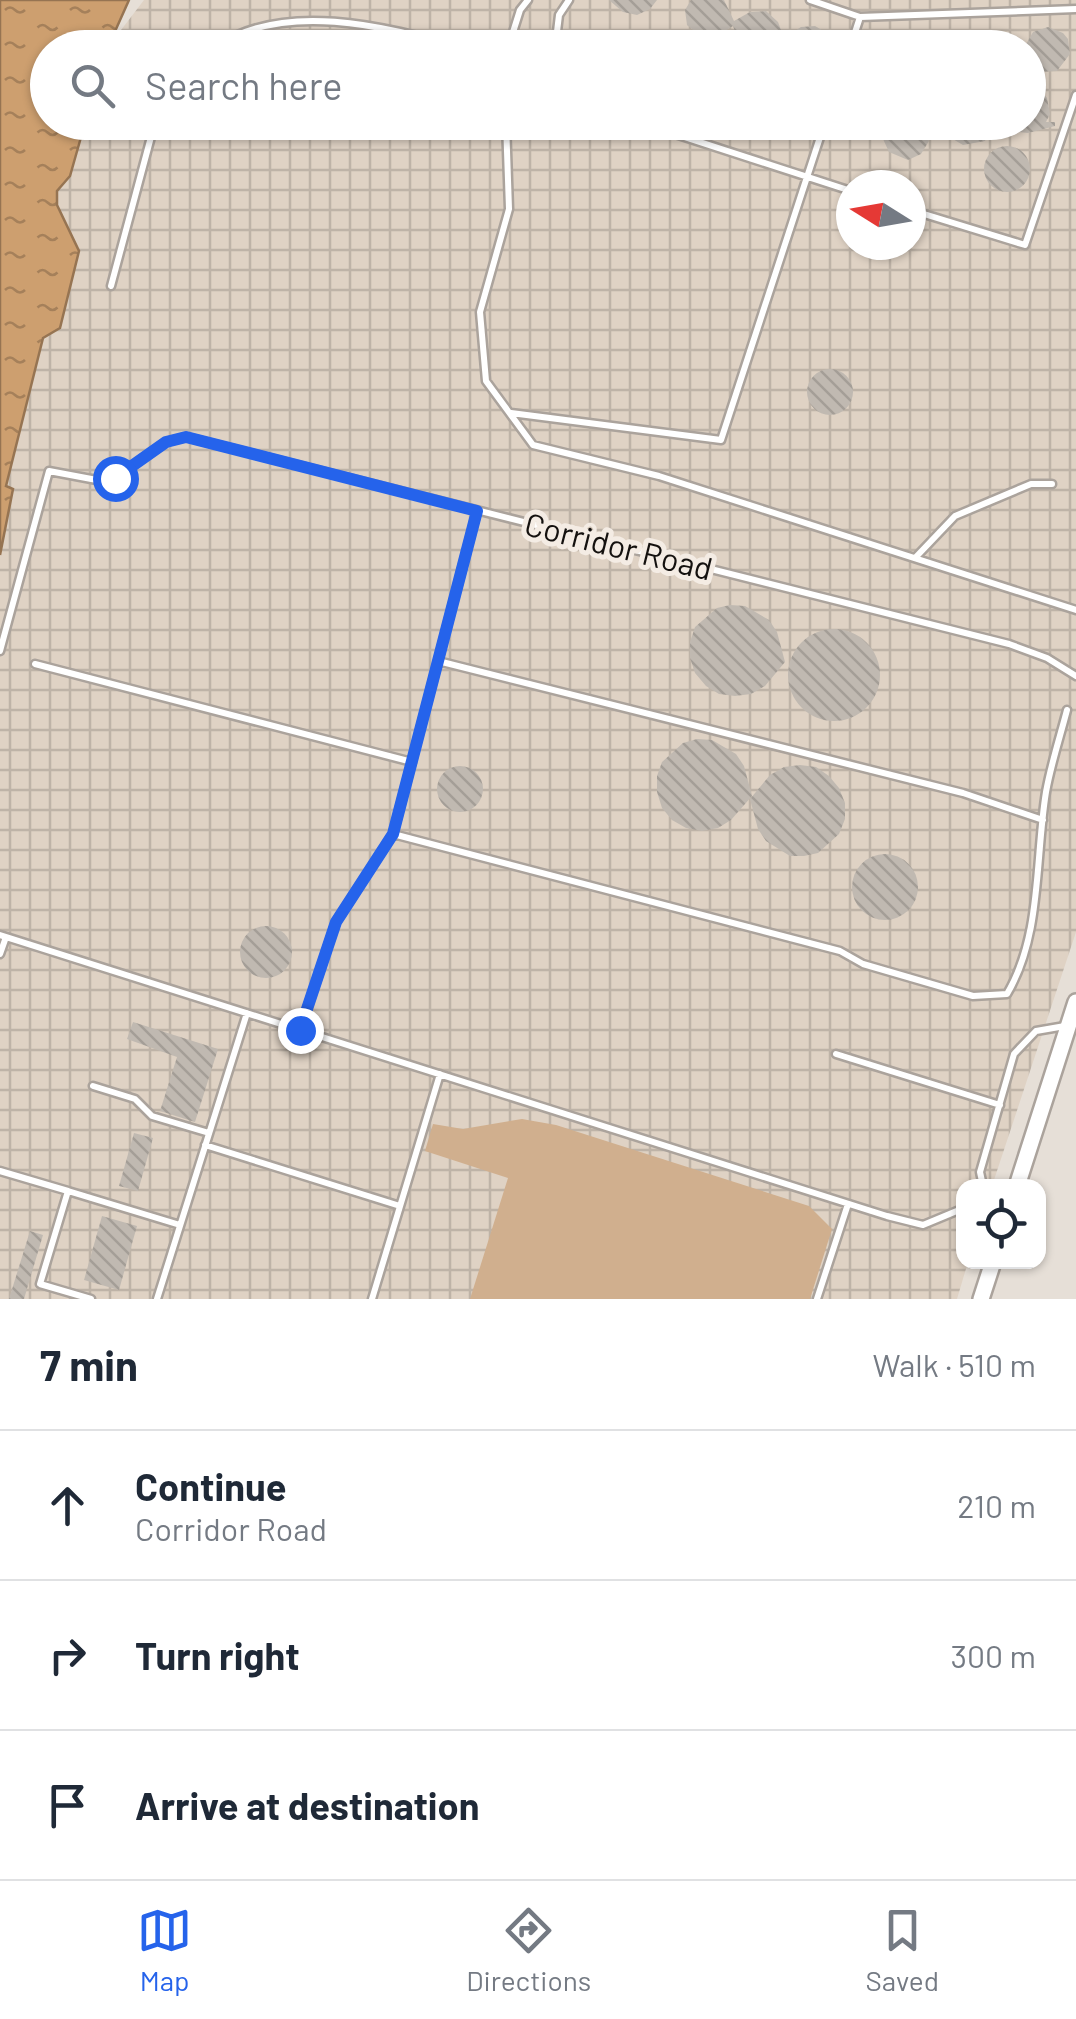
<!DOCTYPE html>
<meta charset="utf-8">
<style>
body{margin:0;font-family:Barlow,sans-serif;background:#f2f2f3;color:#1f2937}
.controls{position:absolute;right:30px;bottom:30px;display:grid;overflow:hidden;border-radius:20px;box-shadow:0 2px 8px #0004}
.controls button{width:90px;height:90px;display:grid;place-items:center;padding:0;border:0;border-bottom:2px solid #e0e1e3;background:#fff;color:#1f2937;font:50px sans-serif}
.compass{position:absolute;left:836px;top:170px;width:90px;height:90px;border-radius:50%;background:#fff;box-shadow:0 2px 8px #0004;rotate:281deg}
.stop{position:absolute;width:30px;height:30px;margin:-22px;border:8px solid #2563eb;border-radius:50%;background:#fff}
.stop.end{background:#2563eb;border-color:#fff;box-shadow:0 2px 10px #0008}
.list{margin:0;padding:0;list-style:none}
h2{display:flex;justify-content:space-between;align-items:center;height:130px;margin:0;padding:0 40px;font-size:42px}
h2 small{font-size:32px;font-weight:400;color:#747a83}
.list li{display:grid;grid-template-columns:65px 1fr auto;gap:30px;align-items:center;box-sizing:border-box;height:150px;padding:0 40px;border-top:2px solid #e0e1e3}
.list b{display:block;font-size:38px;white-space:nowrap}
.list p{margin:0;font-size:32px;white-space:nowrap;color:#747a83}
.list em{font-size:32px;font-style:normal;color:#747a83}
.icon{flex:none;width:55px;height:55px;fill:none;stroke:currentColor;stroke-width:2;stroke-linecap:round;stroke-linejoin:round}
.map{position:relative;flex:none;width:1076px;height:1299px;overflow:hidden}
.search{position:absolute;background:#fff;box-shadow:0 2px 8px #0004;left:30px;right:30px;top:30px;height:110px;display:flex;align-items:center;gap:25px;box-sizing:border-box;padding:0 35px;border-radius:55px;color:#747a83;font-size:38px}
.sheet{height:580px;background:#fff}
nav{display:flex;justify-content:space-around;align-items:center;box-sizing:border-box;height:140px;border-top:2px solid #e0e1e3;background:#fff;font-size:28px;color:#747a83}
nav a{display:grid;justify-items:center;gap:5px}
nav .on{color:#2563eb}
.map>svg:first-child{display:block}
.industrial{fill:url(#industrial-grid);fill-rule:evenodd}
.green{fill:#d0af8e}
.water{fill:url(#water-ripples);stroke:#967452;stroke-width:2.5}
.building{fill:url(#building-back-hatch)}
.lines{fill:none;stroke-linecap:round;stroke-linejoin:round}
.service-casing{stroke:#aba39c;stroke-width:11}
.tertiary-casing{stroke:#aba39c;stroke-width:20}
.service{stroke:#fff;stroke-width:6}
.tertiary{stroke:#fff;stroke-width:15}
.route{stroke:#2563eb;stroke-width:12}
.labels{text-anchor:middle;dominant-baseline:central;stroke-width:10;stroke-linejoin:round;paint-order:stroke}
.street-label{font-size:32px;fill:#14110f;stroke:#f4ece4}
</style>
<div class="map">
<svg width="1076" height="1299" viewBox="0 0 1076 1299">
<defs>
<pattern id="industrial-grid" width="8" height="8" patternUnits="userSpaceOnUse" patternTransform="scale(2.5)"><rect width="8" height="8" fill="#dfd2c4"/><path d="M0 4h8M4 0v8" fill="none" stroke="#beb3a7"/></pattern>
<pattern id="water-ripples" width="26" height="14" patternUnits="userSpaceOnUse" patternTransform="scale(2.5)"><rect width="26" height="14" fill="#cd9f6f"/><path d="M2 4q2-2 4 0t4 0M15 11q2-2 4 0t4 0" fill="none" stroke="#a5805a"/></pattern>
<pattern id="building-back-hatch" width="6" height="6" patternUnits="userSpaceOnUse" patternTransform="scale(2.5)"><rect width="6" height="6" fill="#c0b9b1"/><path d="M-1 5l2 2M0 0l6 6M5-1l2 2" fill="none" stroke="#a49e97"/></pattern>
</defs>
<rect width="100%" height="100%" fill="#e6dfd7"/>
<!-- industrial -->
<path class="industrial" d="M144,0H1076V932L992,1186H964V1262H968L957,1299H0V555L12,490L6,486L43,338L60,328L79,251L57,205V190L70,176L85,123L1028,122V48L108,47ZM851,185H911V245H851Z"/>
<!-- green -->
<path class="green" d="M522,1119L556,1125L809,1206L832,1229L810,1299H470L508,1178L425,1151L433,1124L463,1129Z"/>
<!-- water -->
<path class="water" d="M0,0H129L108,47L48,48V122L85,123L70,176L57,191V205L79,251L60,328L43,338L6,486L13,489L0,555Z"/>
<!-- building -->
<path class="building" d="M609,0H657L650,9L637,15L623,12Z
M691,0H724L734,21L750,12L766,11L778,22L784,38L801,27L815,26L827,33L833,48H741L733,26L717,36L703,38L687,25L685,10Z
M1048,27L1063,33L1068,39L1070,54L1057,71L1039,72L1028,62V48H1024L1033,32Z
M1028,87L1042,92L1047,98L1050,114L1046,122H1055V126L1028,133L1019,132L1008,122H1028Z
M765,122H817V125L794,132L765,130Z
M889,122H924L929,141L921,154L908,160L889,152L883,139Z
M945,122H973L989,132L985,141L963,145L951,138Z
M984 169a23 23 0 1 1 46 0a23 23 0 1 1-46 0Z
M807 392a23 23 0 1 1 46 0a23 23 0 1 1-46 0Z
M730,605L745,606L769,620L777,632L785,662L765,686L751,694L735,696L719,694L706,686L695,673L690,658V642L695,627L717,608Z
M788 675a46 46 0 1 1 92 0a46 46 0 1 1-92 0Z
M697,739L712,740L736,754L744,766L752,796L731,820L718,828L702,831L686,828L672,820L662,808L657,792V776L662,762L683,743Z
M800,765L816,767L829,776L839,788L845,803V819L839,834L818,853L804,856H790L766,841L758,829L750,799L770,775L784,767Z
M437 789a23 23 0 1 1 46 0a23 23 0 1 1-46 0Z
M852 887a33 33 0 1 1 66 0a33 33 0 1 1-66 0Z
M240 952a26 26 0 1 1 52 0a26 26 0 1 1-52 0Z
M133,1022L218,1049L195,1122L160,1111L177,1057L127,1039Z
M134,1133L153,1138L138,1191L119,1186Z
M102,1216L137,1226L119,1290L84,1280Z
M30,1231L43,1235L24,1299H9Z"/>
<g class="lines">
<!-- service casing -->
<g class="service-casing">
<path id="service" d="M810,0L860,17L1076,9
M214,48C283,0 384,26 462,48
M508,48L520,10L528,0
M555,48L559,15L569,0
M850,48L860,17
M506,122L509,209L480,312L486,381L533,445L659,476L1076,610
M638,122L851,191
M911,210L1025,245L1076,95
M111,286L155,122
M511,413L721,440L825,122
M915,558L955,516L1031,484H1052
M0,651L49,471L102,481L115,478L166,442L186,437L1009,644L1047,658L1076,676
M438,661L963,793L1043,820
M35,664L412,762
M393,834L840,951L863,964L973,996L1007,994C1042,935 1035,859 1046,792C1051,764 1060,737 1067,710
M0,935L887,1216L923,1225L964,1208
M0,954L6,937
M300,1030L336,922L393,834L477,511
M836,1054L1000,1105
M93,1086L135,1099L152,1116L209,1133
M205,1145L400,1206
M0,1171L68,1191L40,1284L91,1299
M983,1186L980,1172L1014,1054L1036,1031L1065,1026
M68,1191L180,1225
M157,1299L247,1013
M372,1299L440,1074
M817,1299L848,1204"/>
</g>
<!-- tertiary casing -->
<g class="tertiary-casing">
<path id="tertiary" d="M1017,1186L1076,1002
M981,1299L993,1262"/>
</g>
<!-- service -->
<use href="#service" class="service"/>
<!-- tertiary -->
<use href="#tertiary" class="tertiary"/>
</g>
<g class="lines">
<!-- route -->
<path class="route" d="M115,478L166,442L186,437L477,511L393,834L336,922L300,1030"/>
</g>
<g class="labels">
<!-- street labels -->
<g class="street-label">
<text transform="translate(619 545) rotate(14)">Corridor Road</text>
</g>
</g>
</svg>
<div class="controls">
<button><svg class="icon" aria-label="locate" viewBox="0 0 24 24"><circle cx="12" cy="12" r="6"/><path d="M12 2v4M12 18v4M2 12h4M18 12h4"/></svg></button>
</div>
<svg class="compass" viewBox="-18 -18 36 36"><path d="M0-13l5 13h-10z" fill="#e53935"/><path d="M0 13l5-13h-10z" fill="#747a83"/></svg>
<div class="stop" style="left:115px;top:478px"></div>
<div class="stop end" style="left:300px;top:1030px"></div>
<div class="search"><svg class="icon" aria-label="search" viewBox="0 0 24 24"><circle cx="10" cy="10" r="6"/><path d="M15 15l6 6"/></svg>Search here</div>
</div>
<section class="sheet">
<h2>7 min<small>Walk · 510 m</small></h2>
<ul class="list">
<li><svg class="icon" aria-label="ahead" viewBox="0 0 24 24"><path d="M12 20V5M6 11l6-6 6 6"/></svg><div><b>Continue</b><p>Corridor Road</p></div><em>210 m</em></li>
<li><svg class="icon" aria-label="right" viewBox="0 0 24 24"><path d="M7 20v-9h11M14 6l5 5-5 5"/></svg><div><b>Turn right</b></div><em>300 m</em></li>
<li><svg class="icon" aria-label="arrive" viewBox="0 0 24 24"><path d="M6 21V4h12l-3 4 3 4H6"/></svg><div><b>Arrive at destination</b></div></li>
</ul>
</section>
<nav>
<a class="on"><svg class="icon" aria-label="map" viewBox="0 0 24 24"><path d="M3 6l6-2 6 2 6-2v14l-6 2-6-2-6 2zM9 4v14M15 6v14"/></svg>Map</a>
<a><svg class="icon" aria-label="directions" viewBox="0 0 24 24"><path d="M12 3l9 9-9 9-9-9zM9 14v-3h6M13 9l2 2-2 2"/></svg>Directions</a>
<a><svg class="icon" aria-label="saved" viewBox="0 0 24 24"><path d="M7 4h10v16l-5-4-5 4z"/></svg>Saved</a>
</nav>
